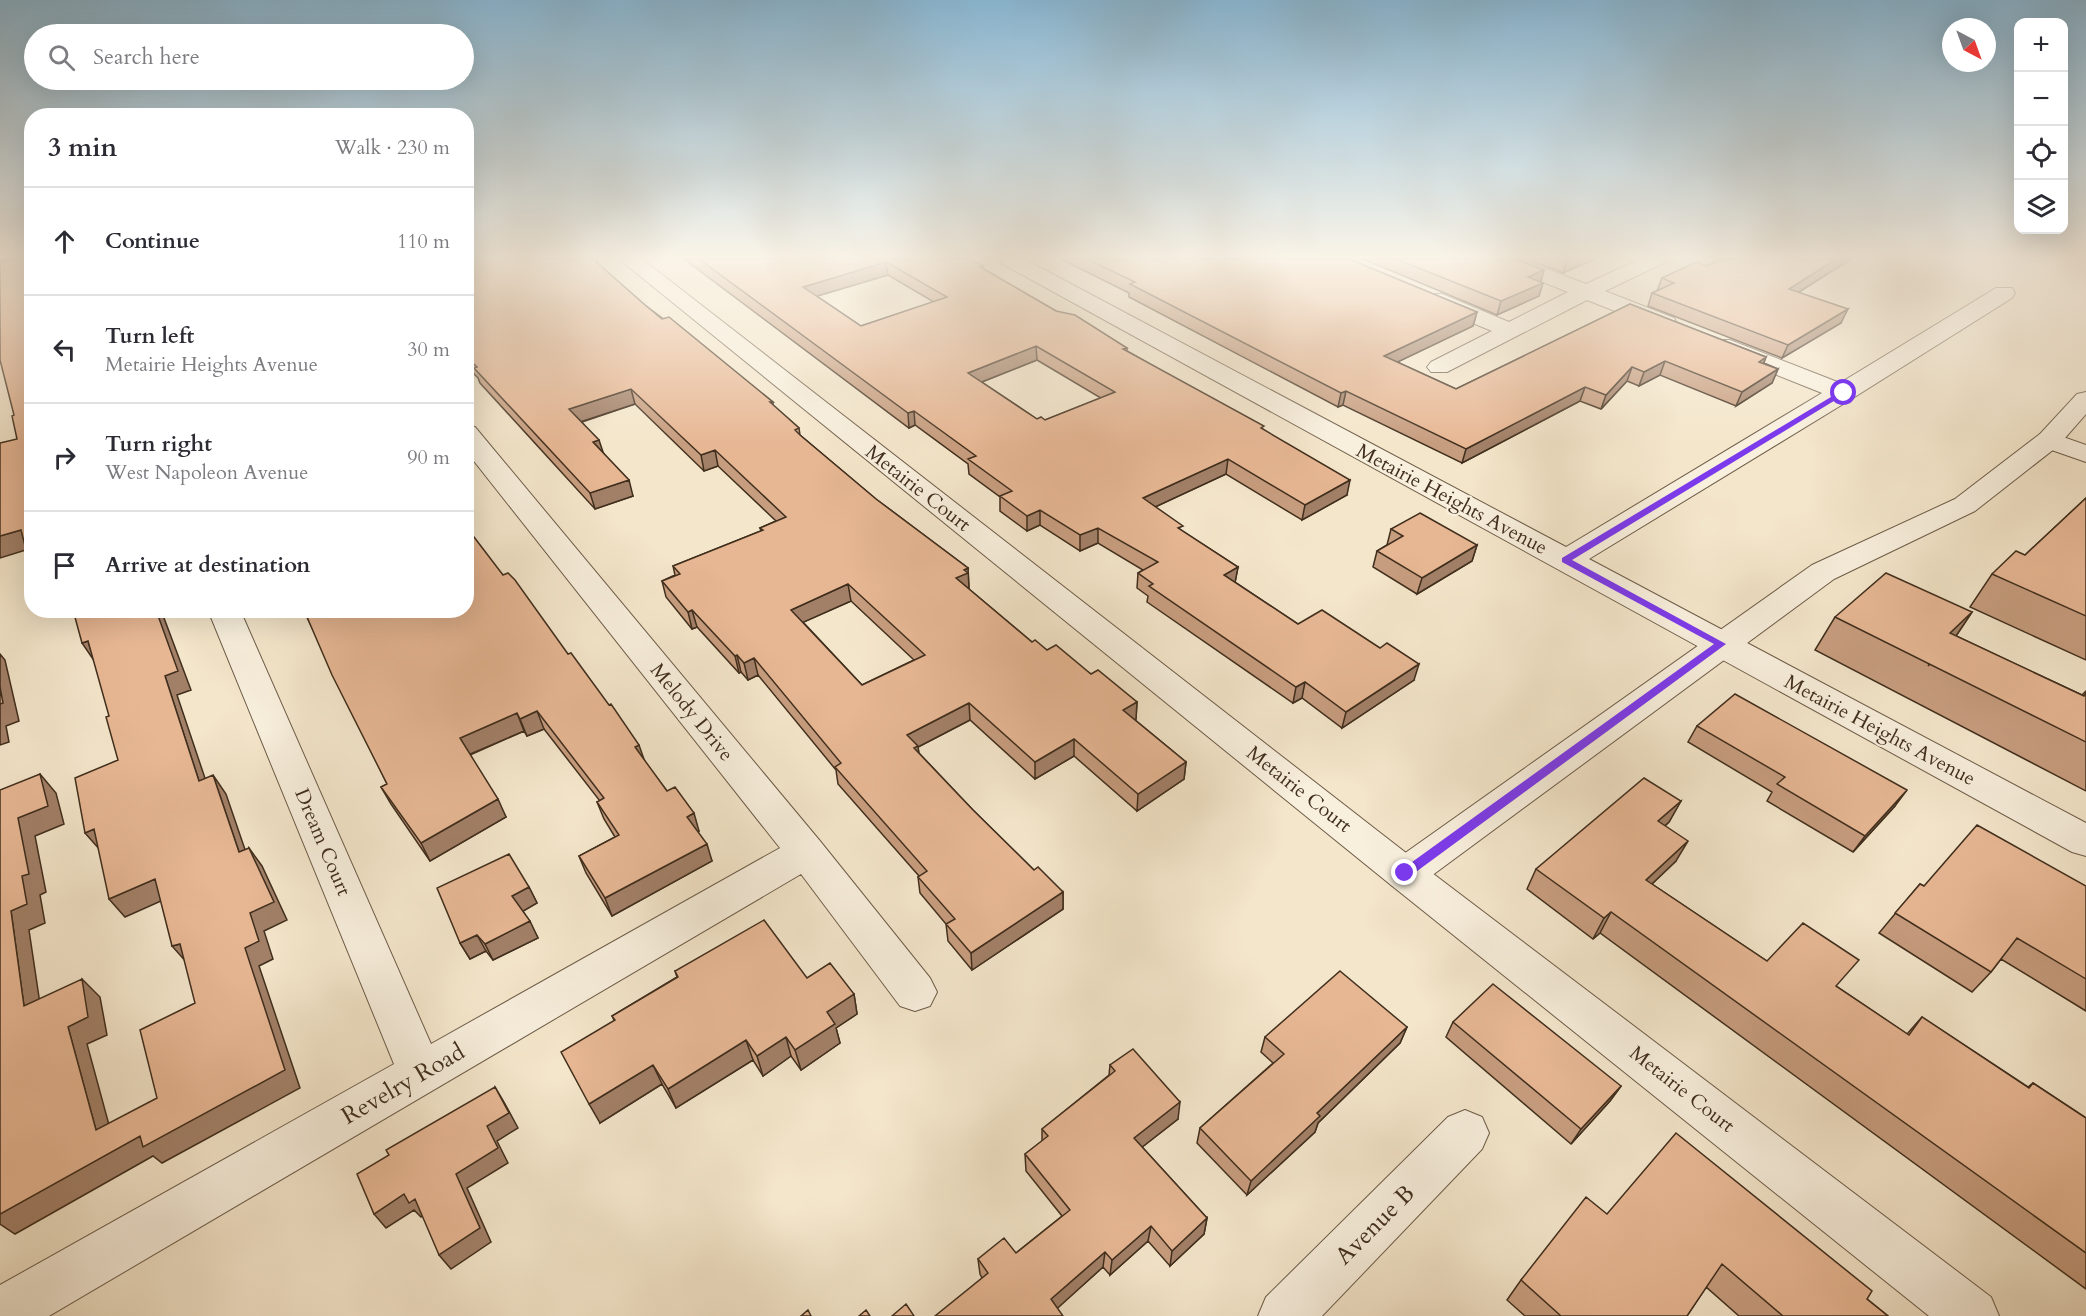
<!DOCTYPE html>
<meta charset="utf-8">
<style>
body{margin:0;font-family:Cardo,serif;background:#f2f2f3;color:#2b2b33}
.controls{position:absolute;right:18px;top:18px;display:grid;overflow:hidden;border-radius:12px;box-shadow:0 6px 24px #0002}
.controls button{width:54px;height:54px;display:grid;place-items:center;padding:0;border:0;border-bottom:2px solid #e1e1e2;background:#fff;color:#2b2b33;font:30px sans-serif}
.compass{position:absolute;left:1942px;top:18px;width:54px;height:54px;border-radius:50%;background:#fff;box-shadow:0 6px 24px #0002;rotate:139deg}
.stop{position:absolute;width:18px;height:18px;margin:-14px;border:4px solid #7c3aed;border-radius:50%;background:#fff}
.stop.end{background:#7c3aed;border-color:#fff;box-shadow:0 2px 6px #0008}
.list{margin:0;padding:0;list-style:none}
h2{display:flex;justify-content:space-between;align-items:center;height:78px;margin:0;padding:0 24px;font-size:26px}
h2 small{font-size:20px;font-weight:400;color:#7c7c81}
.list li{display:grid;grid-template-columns:39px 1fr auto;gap:18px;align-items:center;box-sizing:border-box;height:108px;padding:0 24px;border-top:2px solid #e1e1e2}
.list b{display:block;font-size:22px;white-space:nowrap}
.list p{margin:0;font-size:20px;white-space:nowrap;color:#7c7c81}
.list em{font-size:20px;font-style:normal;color:#7c7c81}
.icon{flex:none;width:33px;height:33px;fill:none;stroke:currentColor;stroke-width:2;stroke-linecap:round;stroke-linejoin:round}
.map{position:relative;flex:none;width:2086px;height:1316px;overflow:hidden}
.search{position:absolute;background:#fff;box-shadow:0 6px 24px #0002;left:24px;top:24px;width:450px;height:66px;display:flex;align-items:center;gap:15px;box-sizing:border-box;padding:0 21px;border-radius:33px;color:#7c7c81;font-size:22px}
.panel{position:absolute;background:#fff;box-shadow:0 6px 24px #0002;left:24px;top:108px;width:450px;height:510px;border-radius:24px}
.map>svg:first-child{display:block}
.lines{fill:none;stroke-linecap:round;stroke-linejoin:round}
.minor-casing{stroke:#6d5c48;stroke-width:2}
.tertiary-casing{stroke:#6d5c48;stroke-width:2}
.minor{fill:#f8efdd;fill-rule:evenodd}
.tertiary{fill:#f8efdd;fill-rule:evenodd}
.wall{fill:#c79d7f;stroke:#402e1d;stroke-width:1.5;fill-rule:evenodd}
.shaded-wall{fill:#a28068;stroke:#402e1d;stroke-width:1.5}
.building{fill:#e7b794;stroke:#402e1d;stroke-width:1.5;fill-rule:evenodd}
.route{fill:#7c3aed}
.labels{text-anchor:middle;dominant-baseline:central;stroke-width:4.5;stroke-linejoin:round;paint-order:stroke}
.street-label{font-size:20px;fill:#402e1d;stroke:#f8efdd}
.near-street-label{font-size:24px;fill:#402e1d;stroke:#f8efdd}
</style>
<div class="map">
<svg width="2086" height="1316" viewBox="0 0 2086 1316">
<rect width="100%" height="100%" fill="#f4e6cb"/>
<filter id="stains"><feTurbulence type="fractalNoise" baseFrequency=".00333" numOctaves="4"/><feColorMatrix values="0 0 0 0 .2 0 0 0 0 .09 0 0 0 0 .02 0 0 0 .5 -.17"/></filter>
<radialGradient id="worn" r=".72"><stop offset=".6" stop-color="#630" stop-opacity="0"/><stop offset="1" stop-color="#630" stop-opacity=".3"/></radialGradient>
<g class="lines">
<!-- minor casing -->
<g class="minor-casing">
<path id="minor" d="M619,259H642L1419,863L1991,1297L1999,1316H1929L1391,885Z
M998,259H1024L1566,547L1822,393L1714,350L1710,345L1714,340H1730L1840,383L1996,288H2012L2015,293L2012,298L1853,398L1589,559L2086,823V856L2072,852L1001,263Z
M1492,259H1521L1586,284L1640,259H1667L1664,263L1605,291L1674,318L1677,323L1674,328H1658L1587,300L1447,372H1431L1427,367L1431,362L1492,331L1426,304L1423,299L1426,294H1442L1509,322L1568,292L1495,263Z
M466,425L475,427L820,841L930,978L937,992L930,1006L915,1011L900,1006L801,874L49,1316H0V1285L394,1064L208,610H240L431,1044L780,848L466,451Z
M2049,432L2086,445V462L2040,446L2036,440L2040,434Z
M1465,1110L1482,1117L1489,1133L1482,1149L1322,1316H1258L1266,1297L1448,1117Z"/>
</g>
<!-- tertiary casing -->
<g class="tertiary-casing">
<path id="tertiary" d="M2086,392V414L2058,446L1975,511L1834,579L1419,885L1405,890L1391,885L1385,874L1391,863L1812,565L1955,499L2040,434L2077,394Z"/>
</g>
<!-- minor -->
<use href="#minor" class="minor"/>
<!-- tertiary -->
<use href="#tertiary" class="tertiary"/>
</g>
<!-- wall -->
<path class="wall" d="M466,259H597L598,264L645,305L773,402V405L799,428L800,435L876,499L968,568L969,589L1032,642L1091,674L1137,702L1136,719H1134L1186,762L1184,779L1137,811L1074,756L1035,779L970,720L918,747L919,753L973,810L1034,870L1063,892V909L972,970L948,941L946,924L920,893L918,877L919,876L838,784L836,770L758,675L748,680L741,672L739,673L697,627L692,629L666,597L662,581L675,575L673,566L761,531L760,528L776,521L718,466L704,471L635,404L582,422L633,496L595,509L480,383L478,378L466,366ZM851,601L914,660L862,685L803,622Z
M684,259H971L984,269L1056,311L1127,348V351L1263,429L1347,495L1302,520L1226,474L1155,507L1182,531L1238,567L1235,582L1298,624L1414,680L1342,728L1302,698L1293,703L1147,602L1148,596L1137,588L1138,573L1143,570L1098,543L1080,551L1040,525L1027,531L1000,511V497L969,474L968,464L915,425L909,428ZM888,275L934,302L861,326L817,296ZM1037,360L1101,398L1045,420L1037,419L982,382Z
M1061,259H1349L1477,312L1473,326L1397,362L1456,389L1630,304L1766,357L1764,363L1778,369L1772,383L1736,406L1660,375L1639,386L1627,381L1601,409L1580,401L1462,463L1343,405L1338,407L1129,297V293Z
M1363,259H1515L1544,270L1541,282L1543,283L1539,296L1497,315Z
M1528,259H1595L1563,273Z
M1851,259L1799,292L1841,323L1782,358L1648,306L1652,293L1657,291L1662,278L1707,266Z
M2086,498V660L1970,607L1992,574L2025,555Z
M1391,529L1477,545L1472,561L1417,594L1373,567L1377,551L1387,545Z
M470,539L503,575L667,791L699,831L698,832L712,861L612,916L586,873L579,856L615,837L604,819L597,802L600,801L544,729L527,736L524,731L470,755L506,817L430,861L391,804L381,787L387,784L306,615Z
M1972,612L1956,636L2082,695L2086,691V791L1815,650L1835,617Z
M1697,726L1895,806L1853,852L1767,801L1772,792L1688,742Z
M1681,801L1669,822L1665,826L1676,861L1652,884L1767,961L1836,986L1907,1034L1922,1017L2028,1087L2033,1083L2086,1118V1289L1600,933L1593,939L1527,889L1536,869Z
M1920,884L1924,886H2086V1011L2001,959L1991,972L1972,992L1879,933Z
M529,887L537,903L523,911L538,938L493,960L486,951L470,959L460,943Z
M675,971L807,978L854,994L857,1014L836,1028L840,1043L801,1070L791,1056L763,1076L753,1060L676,1108L662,1084L600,1123L614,1020L612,1016L677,977Z
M1453,1022L1621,1086L1610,1101L1571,1144L1446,1037Z
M1407,1027L1400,1043L1318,1123L1315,1132L1247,1195L1197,1143L1200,1128L1273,1063L1261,1052L1265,1037Z
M1110,1065L1178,1119L1142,1147L1207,1218L1204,1234L1170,1266L1148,1241L1110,1275L1103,1267L1057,1308L982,1278L980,1274L978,1259L1016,1253L1062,1216L1026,1171L1025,1154L1042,1141V1129L1109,1075Z
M1607,1214L1867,1299L1888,1316H1739L1706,1287L1687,1316H1525L1507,1300L1521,1280Z"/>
<!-- shaded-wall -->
<path class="shaded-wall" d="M0,259H23L0,265Z
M1570,259H1595L1563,273L1567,260Z
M1836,259H1851L1783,302L1789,289Z
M886,262L888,275L804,300L803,287Z
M1544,270L1540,283L1528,277Z
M1543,283L1539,296L1497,315L1501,301Z
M1848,309L1841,323L1782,358L1788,345Z
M1477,312L1473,326L1381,370L1384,356Z
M1036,346L1037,360L969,387L968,373Z
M1766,357L1760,371L1759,362Z
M1665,361L1660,375L1639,386L1644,372Z
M1632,367L1627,381L1601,409L1606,395Z
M1778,369L1772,383L1736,406L1742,392Z
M1585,387L1580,401L1462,463L1466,449Z
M631,389L635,404L574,424L569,409Z
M1346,391L1343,405L1338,407L1341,393Z
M914,411L915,425L909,428L908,413Z
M599,440L604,455L593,442Z
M715,450L718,466L704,471L701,455Z
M1228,459L1226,474L1142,513L1143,498Z
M629,480L633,496L595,509L590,493Z
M1350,480L1347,495L1302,520L1305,505Z
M1040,510V525L1027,531V516Z
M1098,528V543L1080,551V535Z
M21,530L32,548L0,558V536Z
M1477,545L1472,561L1417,594L1422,578Z
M1238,567L1235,583L1224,575Z
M968,568L969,589L956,578L964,570Z
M848,584L851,601L795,626L791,610Z
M156,610H161L191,690L177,695L212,799L199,781L165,676Z
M692,610L697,627L692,629L688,612Z
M1972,612L1950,645L1928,666L1950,633Z
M88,641L95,662L82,643Z
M0,654L5,660L19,721L6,726L9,742L0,745Z
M737,655L741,672L739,673L735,656Z
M754,658L758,675L748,680L744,663Z
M1419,664L1414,680L1342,728L1346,712Z
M1305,682L1302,698L1293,703L1296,687Z
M1137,702L1136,719L1122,727L1123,710Z
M969,703L970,720L918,747L920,763L907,735Z
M537,711L544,729L527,736L520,719Z
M517,713L524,731L468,755L460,738Z
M1074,739V756L1035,779V762Z
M639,745L645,762L635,747Z
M1186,762L1184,779L1137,811L1138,794Z
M40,774L56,793L64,824L35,836L46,892L40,895L45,923L29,930L43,1024L24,1006L11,911L18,818Z
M213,775L226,794L252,870L239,852Z
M1907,790L1895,806L1853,852L1865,836Z
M498,799L506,817L430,861L421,843Z
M1681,801L1669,822L1646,842L1658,821Z
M694,813L699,831L692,834L687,817Z
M94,829L101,851L85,833Z
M1688,841L1676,861L1635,900L1646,880Z
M707,844L712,861L612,916L605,898Z
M249,848L262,866L287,920L264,931L273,959L259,966L300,1088L162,1163L153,1156L15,1234L0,1224V1214L140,1136L245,948L250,913Z
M155,879L170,897L125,917L109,899Z
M529,887L537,903L520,913L512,896Z
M1063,892V909L972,970L971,953Z
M1611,912L1600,933L1593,939L1604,918Z
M530,921L538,938L493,960L485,944Z
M477,935L486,951L470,959L460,943Z
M180,944L188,964L172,946Z
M82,979L100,997L107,1035L87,1044L115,1147L96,1130L68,1027Z
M854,994L857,1014L836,1028L840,1043L801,1070L795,1050L827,1012Z
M1407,1027L1400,1043L1318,1123L1315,1132L1247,1195L1251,1181L1317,1113Z
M786,1037L791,1056L763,1076L757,1056Z
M746,1040L753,1060L676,1108L668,1089Z
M653,1065L662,1084L600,1123L589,1104Z
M1621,1086L1610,1101L1571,1144L1581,1129Z
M495,1087L504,1102L518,1128L497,1141L508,1163L467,1188L491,1242L451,1269L439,1255L456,1174L487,1126Z
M1180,1102L1178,1119L1132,1155L1134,1138Z
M404,1194L415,1199L427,1213L421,1217L414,1210L386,1228L374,1214Z
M1207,1218L1204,1234L1170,1266L1172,1251Z
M1151,1226L1148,1241L1110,1275L1112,1260Z
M1105,1252L1103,1267L1051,1314V1299Z"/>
<!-- building -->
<path class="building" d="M16,259H32V573L21,530L0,536V443L17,439L12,416L14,415L0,360V263Z
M466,259H593L645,305L662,319L669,317L773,402H770L799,428L795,430L800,435L876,499L968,568L964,570L968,573L956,578L1032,642L1035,640L1047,650L1056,645L1091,674L1098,670L1137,702L1123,710L1186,762L1138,794L1074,739L1035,762L969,703L907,735L918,746L914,748L973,810L1034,870L1038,867L1063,892L971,953L946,924L955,919L918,877L927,871L835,767L841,763L754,658L744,663L737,655L735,656L692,610L688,612L662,581L680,574L673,566L763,530L760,528L786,517L715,450L701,455L631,389L569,409L599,440L593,442L629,480L590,493L474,368L477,367L466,357ZM848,584L925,655L862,685L791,610Z
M699,259H971L984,266L980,267L1056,311L1075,315L1127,348L1123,349L1264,426L1261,428L1350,480L1305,505L1228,459L1143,498L1183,526L1178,528L1238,567L1224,575L1298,624L1322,610L1380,648L1387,643L1419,664L1346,712L1305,682L1296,687L1149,586L1153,584L1138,573L1158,562L1098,528L1080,535L1040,510L1027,516L1000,496L1012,491L968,459L976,456L914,411L908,413ZM886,262L947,297L861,326L803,287ZM1036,346L1115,392L1045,420L1041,417L1037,419L968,373Z
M1087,259H1349L1477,312L1384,356L1456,389L1630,304L1766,357L1759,362L1778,369L1742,392L1665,361L1644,372L1632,367L1606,395L1585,387L1466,449L1346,391L1341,393L1130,284L1135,282Z
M1396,259H1515L1544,270L1528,277L1543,283L1501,301Z
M1720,259H1836L1789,289L1848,309L1788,345L1652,293L1674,283L1662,278L1696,262L1707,266Z
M2086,498V616L1992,574L2016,551L2025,555Z
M1420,513L1477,545L1422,578L1377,551L1403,536L1391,529Z
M466,533L470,539L474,537L503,575L508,573L515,580L568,654L571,653L609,705L611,704L639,745L635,747L667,791L675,787L694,813L687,817L707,844L605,898L579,856L619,835L597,802L604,798L537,711L520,719L517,713L460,738L498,799L421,843L381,787L387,784L332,675L304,610H466Z
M1886,573L1972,612L1950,633L2084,696L2086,693V742L1835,617Z
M73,610H156L178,671L165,676L199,781L213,775L239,852L249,848L274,902L250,913L259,941L245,948L285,1070L143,1147L140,1136L0,1214V790L40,774L48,806L18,818L29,874L22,876L27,904L11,911L24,1006L82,979L88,1017L68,1027L96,1130L157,1098L140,1030L195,1003L180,944L172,946L155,879L109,899L94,829L85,833L75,778L118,760L106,717L109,716L88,641L82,643Z
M0,687L3,703L0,704Z
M1735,694L1907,790L1865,836L1777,784L1785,777L1697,726Z
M1644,778L1681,801L1658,821L1688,841L1646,880L1767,961L1803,923L1859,960L1836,986L1909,1035L1922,1017L2029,1088L2033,1083L2086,1118V1253L1611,912L1604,918L1536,869Z
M1977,825L2086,886V979L2017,938L1991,972L1895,913L1920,884L1924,886Z
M509,854L529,887L512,896L530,921L485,944L477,935L460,943L437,888Z
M764,920L807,978L830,963L854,994L827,1012L835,1024L795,1050L786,1037L757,1056L746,1040L668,1089L653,1065L589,1104L561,1052L615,1020L612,1016L678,977L675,971Z
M1340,971L1407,1027L1317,1113L1320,1116L1251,1181L1200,1128L1284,1054L1265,1037Z
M1493,984L1621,1086L1581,1129L1453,1022Z
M1133,1049L1180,1102L1134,1138L1207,1218L1172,1251L1151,1226L1112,1260L1105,1252L1051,1299L1063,1316H935L988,1273L978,1259L1004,1238L1016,1253L1070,1210L1025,1154L1048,1136L1042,1129L1115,1071L1110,1065Z
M495,1087L509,1113L487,1126L498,1148L456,1174L480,1228L439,1255L415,1199L409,1203L404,1194L374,1214L357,1174L389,1155L386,1150Z
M1676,1133L1872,1291L1867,1299L1888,1316H1783L1722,1264L1687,1316H1561L1521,1280L1586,1197L1607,1214Z
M906,1304L914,1316H892Z
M808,1310L811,1316H801Z
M866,1310L870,1316H859Z"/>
<!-- sky -->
<linearGradient id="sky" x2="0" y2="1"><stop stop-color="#89b8d5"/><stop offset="0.58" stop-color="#faf4e8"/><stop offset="1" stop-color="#faf4e8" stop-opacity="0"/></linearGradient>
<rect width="2086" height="443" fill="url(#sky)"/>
<!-- route -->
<path class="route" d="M1841,391L1847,393L1572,560L1726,644L1409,877H1401V870L1714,644L1562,562V558Z"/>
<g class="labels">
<!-- street labels -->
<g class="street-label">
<text transform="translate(918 488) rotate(38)">Metairie Court</text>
<text transform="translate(1452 499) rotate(28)">Metairie Heights Avenue</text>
<text transform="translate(692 712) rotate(51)">Melody Drive</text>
<text transform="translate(1880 730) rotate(28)">Metairie Heights Avenue</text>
<text transform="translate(1299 789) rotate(38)">Metairie Court</text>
<text transform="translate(323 842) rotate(67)">Dream Court</text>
<text transform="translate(1682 1089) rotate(38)">Metairie Court</text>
</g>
<!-- near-street labels -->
<g class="near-street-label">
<text transform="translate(403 1084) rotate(-30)">Revelry Road</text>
<text transform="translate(1375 1225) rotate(-45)">Avenue B</text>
</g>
</g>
<rect width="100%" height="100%" filter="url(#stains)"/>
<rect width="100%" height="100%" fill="url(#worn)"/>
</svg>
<div class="controls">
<button>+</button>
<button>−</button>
<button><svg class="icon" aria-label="locate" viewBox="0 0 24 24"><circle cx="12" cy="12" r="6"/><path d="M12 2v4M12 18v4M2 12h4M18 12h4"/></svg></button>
<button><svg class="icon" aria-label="layers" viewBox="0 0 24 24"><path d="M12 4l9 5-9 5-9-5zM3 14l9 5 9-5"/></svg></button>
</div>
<svg class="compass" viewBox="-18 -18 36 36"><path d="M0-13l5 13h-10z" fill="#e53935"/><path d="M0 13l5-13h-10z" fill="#7c7c81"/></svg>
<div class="stop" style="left:1844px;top:393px"></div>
<div class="stop end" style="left:1405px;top:873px"></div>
<div class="search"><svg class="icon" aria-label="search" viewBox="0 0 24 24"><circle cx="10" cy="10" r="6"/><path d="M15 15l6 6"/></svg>Search here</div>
<section class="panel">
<h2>3 min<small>Walk · 230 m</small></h2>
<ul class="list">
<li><svg class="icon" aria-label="ahead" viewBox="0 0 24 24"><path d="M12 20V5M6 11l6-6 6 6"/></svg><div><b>Continue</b></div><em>110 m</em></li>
<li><svg class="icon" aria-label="left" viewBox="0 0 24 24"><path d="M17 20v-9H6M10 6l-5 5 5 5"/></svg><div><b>Turn left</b><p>Metairie Heights Avenue</p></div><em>30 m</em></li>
<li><svg class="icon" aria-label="right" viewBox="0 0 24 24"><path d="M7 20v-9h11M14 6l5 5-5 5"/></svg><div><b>Turn right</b><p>West Napoleon Avenue</p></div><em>90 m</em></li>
<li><svg class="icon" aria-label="arrive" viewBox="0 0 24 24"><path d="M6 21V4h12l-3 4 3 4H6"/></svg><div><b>Arrive at destination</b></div></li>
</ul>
</section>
</div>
